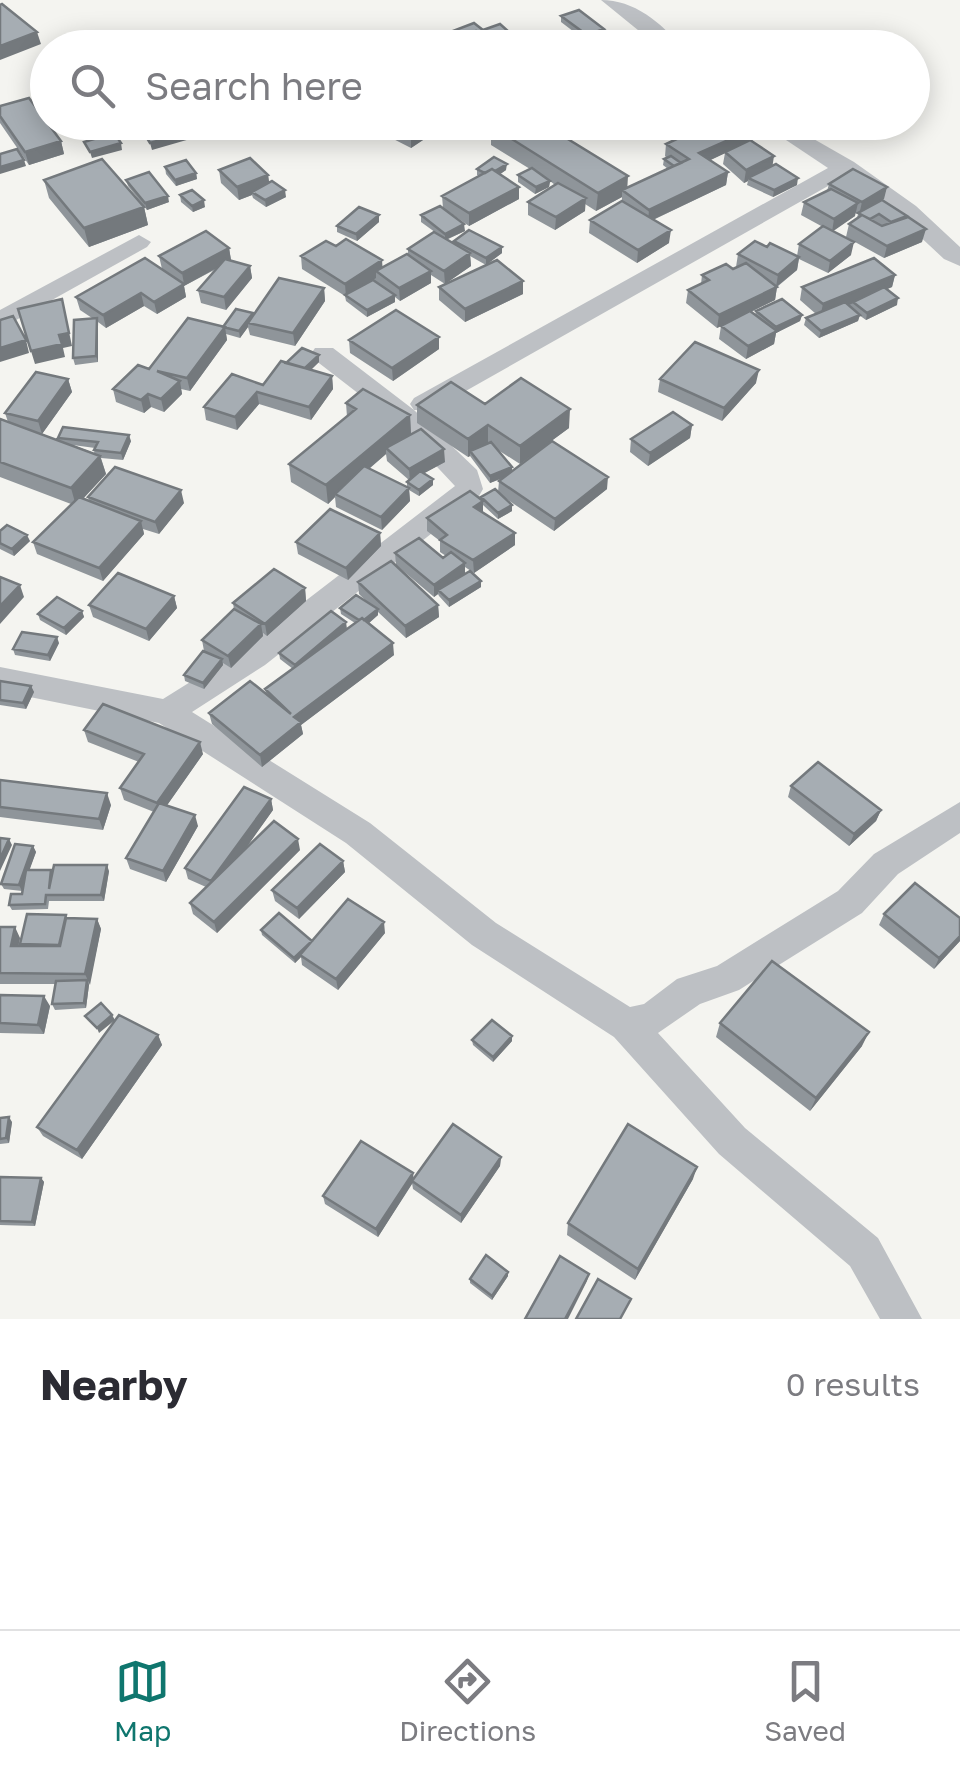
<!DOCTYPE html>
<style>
body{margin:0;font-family:"Golos Text",sans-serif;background:#f7f7f7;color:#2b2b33}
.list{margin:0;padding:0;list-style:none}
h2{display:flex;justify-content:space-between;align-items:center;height:130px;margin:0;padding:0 40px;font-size:42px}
h2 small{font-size:32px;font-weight:400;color:#7c7c81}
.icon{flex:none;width:55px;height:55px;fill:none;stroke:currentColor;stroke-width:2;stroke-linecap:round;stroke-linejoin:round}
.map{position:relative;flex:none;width:960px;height:1319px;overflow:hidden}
.search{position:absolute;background:#fff;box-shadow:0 5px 25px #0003;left:30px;right:30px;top:30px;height:110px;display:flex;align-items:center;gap:25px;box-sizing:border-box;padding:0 35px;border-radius:55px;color:#7c7c81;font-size:38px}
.sheet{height:310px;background:#fff}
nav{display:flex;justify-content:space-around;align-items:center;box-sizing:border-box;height:140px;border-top:2px solid #e1e1e2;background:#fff;font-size:28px;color:#7c7c81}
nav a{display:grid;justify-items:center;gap:5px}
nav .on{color:#0f766e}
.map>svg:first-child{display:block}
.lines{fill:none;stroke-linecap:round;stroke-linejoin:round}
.street{fill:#bdc0c4;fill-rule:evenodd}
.wall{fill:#8f959a;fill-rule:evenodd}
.shaded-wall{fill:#74797d}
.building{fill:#a6adb3;stroke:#74797d;stroke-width:2.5}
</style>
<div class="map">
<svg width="960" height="1319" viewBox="0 0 960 1319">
<rect width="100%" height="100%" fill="#f4f4f0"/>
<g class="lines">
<!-- street -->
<path class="street" d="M601,0C634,0 661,22 682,48H660Z
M759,122H784L854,162L916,206L960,247V266L944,259L884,203L844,177L432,410H414L477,470L483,489L479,496L265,665L192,712L370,823L496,923L630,1007L644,1004L677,979L717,966L838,891L874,854L960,802V833L898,874L862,913L739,990L700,1004L658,1033L745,1128L878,1238L922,1319H880L850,1266L719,1154L614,1037L472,945L346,843L159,723L0,691V667L163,699L243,649L455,486L394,421L315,360L311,354L315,348H333L414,410L410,404L414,398L828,168Z
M139,235L151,242L147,247L0,329V310Z"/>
</g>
<!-- wall -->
<path class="wall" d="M561,16L604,35L586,41L561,22Z
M483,30L509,32V38L486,46L476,38L458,44L450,38V32Z
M0,106L61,141L64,154L29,165L0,123Z
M360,122H412L423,140L411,148Z
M447,122H475L458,130Z
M491,126L627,188L668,169L663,165L664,159L667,158L665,156L666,144L758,127L755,139L751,141L772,166L797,185L773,197L747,185L748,181L744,183L723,164L725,153L710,160L728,172L726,185L653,220L669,243L637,263L589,233L590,220L622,202V197L596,211L585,204V211L555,230L528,215V202L555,185L550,181L549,187L535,194L518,182V175L530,169L491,145Z
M165,167L196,173L197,179L176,186L166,174Z
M477,169L506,170L500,174L519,187V199L469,226L449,212L465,231L446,240L454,244V241L502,253L486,265L470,256L471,266L445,284L431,275V283L400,301L395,297V302L367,317L346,301L345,296L302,269L301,256L336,246L383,267L408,255V249L439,235L421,222V215L443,208L442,196L479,176L477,175Z
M219,170L268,175L269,183L286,197L266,207L253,198L252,195L239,200L221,183Z
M44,180L144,207L148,225L89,247L49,198Z
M126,180L169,202L147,210L128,186Z
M829,184L887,187L882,200L922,242L884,258L846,237L849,224L857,218L858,214L855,213V216L832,231L851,255L828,273L799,259L797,270L777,287L775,300L751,312L755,315L756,311L802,315L800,321L776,333L774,344L746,359L719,339L721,326L717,328L686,303L688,290L701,284L702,275L733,269L736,267L738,254L767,247L797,256L799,244L823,227L801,215L804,202L827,191Z
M180,195L205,207L193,212L181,202Z
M379,215V222L357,241L337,232V226Z
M229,248L231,260L250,266L252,278L226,310L201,303L198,290L218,268L184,286L186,297L157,314L144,306L106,328L98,322V362L75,365L73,358L92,318L80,310L76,297L162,269L159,256Z
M895,275L892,287L887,289L897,305L866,320L859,315L858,321L819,338L804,325L806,318L816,314L800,300L802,287Z
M523,281V294L465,322L439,300V287Z
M324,288L325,301L295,346L250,335L248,327L240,338L226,334L227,340L190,391L181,389L182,394L164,412L151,407L144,413L116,402L113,389L224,326Z
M349,340L439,349L393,381L350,353Z
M319,362L311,370L332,376L333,389L311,420L259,404L237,430L206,420L204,407L263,385L286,363Z
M68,379L72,392L42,434L59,441L58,438L131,441L123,460L101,458L106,474L83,499L89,501L88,497L184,503L159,534L143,529L144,534L103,581L37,554L33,542L71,504L0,477V419L8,422L5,413ZM73,445L95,448L94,453Z
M660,379L756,383L722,421L658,392Z
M346,403L410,415L411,434L445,462L424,473L433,479V485L419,496L409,490L410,501L382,530L336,507L335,497L328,504L291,482L289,464L347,417ZM386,454L387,461L409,480L407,482V487L369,469Z
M485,404L569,428L520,464L498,450L512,471L607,489L554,531L505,498L512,505V511L498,519L483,505V512L515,545L474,573L465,567V574L481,587L449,607L439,596L438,594L434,597L396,565L395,553L443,558L446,556L440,552V541L427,531V518L481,500V497L498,492L499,481L503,478L490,483L470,456L468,457L417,423V405Z
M692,425L690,438L648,466L630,452L631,439Z
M0,531L30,541L14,556L0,549Z
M380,533L381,546L348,580L298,554L296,542Z
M358,582L438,605L439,617L406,638L378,612V615L368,624L394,655L301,725L303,734L262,767L212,724L209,713L266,693L265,689L293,669L280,659L279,653L347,629L355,623L341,614L340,608L367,602L359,594Z
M305,588L306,601L267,636L263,633V636L231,668L223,663V665L204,689L185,681L184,675L204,651L202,640L234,609L233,603Z
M174,596L177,608L149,641L93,617L89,605Z
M82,611L84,617L66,635L40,620L38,614Z
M59,643L50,661L15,655L13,649Z
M0,681L31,686L34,692L26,709L0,705Z
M84,730L203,754L167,805L198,826L166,882L130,869L126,858L154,812L124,800L120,788L139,762L88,742Z
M0,780L111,805L103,830L0,817Z
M791,786L881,810L876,821L849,846L788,797Z
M271,799L273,810L244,850H300L217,933L193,914L190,903L206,887L188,879L185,868Z
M33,846L36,852L29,870L52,874L109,871L104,901H49L48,909L12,910L9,905L22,894L24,886L22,891L4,889L1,884Z
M343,861L345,872L299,919L275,901L272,890Z
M884,914L960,918V941L934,969L879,925Z
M67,918L97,919L101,929L89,985L86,1008L55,1010L52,1004L55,984H0V927L20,938L19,946H21L20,944Z
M261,930L312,941L385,933L338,990L302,965L301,957L295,963L262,935Z
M0,995L50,1006L44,1034L0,1033Z
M720,1023L862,1046L810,1111L716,1037Z
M158,1035L162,1045L82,1159L43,1136L37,1127Z
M472,1040L512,1041L493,1062L473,1045Z
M0,1118L12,1122L9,1143L0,1144Z
M501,1157L500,1166L461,1223L413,1189L412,1183L378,1237L325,1204L323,1196L413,1179Z
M0,1177L41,1178L44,1182L35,1226L0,1225Z
M693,1179L635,1280L567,1235L568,1223Z
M508,1272V1276L492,1300L470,1283V1279Z"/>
<!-- shaded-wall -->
<path class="shaded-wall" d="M604,29V35L586,41L587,35Z
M476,31V38L458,44V38Z
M37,32L41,44L0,60V46Z
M509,32V38L486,46V40Z
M400,41V47L379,48Z
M461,122H475L458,130V124Z
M422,127L423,140L411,148V135Z
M758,127L755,139L698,166L699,153Z
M196,130L197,137L152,150L150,143Z
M61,141L64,154L29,165L25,152Z
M121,143L122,150L92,158L90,152Z
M774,156L772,169L748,178V181L744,183L746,170Z
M24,160L26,166L0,174V167Z
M507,164L506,170L489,182V175Z
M728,172L726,185L648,222L649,210Z
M196,173L197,179L176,186L175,180Z
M268,175L270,188L252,192V195L239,200L237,187Z
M628,176L627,193L622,190V197L596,211L598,193Z
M798,178L797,185L773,197L774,190Z
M550,181L549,187L535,194L536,187Z
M519,187V199L469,226V213Z
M887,187L884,199L859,215L862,202Z
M285,190L286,197L266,207L265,200Z
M168,196L169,202L147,210L145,203Z
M586,198L585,211L555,230L556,217Z
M204,200L205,207L193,212L192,206Z
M858,203L855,216L832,232L834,219Z
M144,207L148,225L89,247L84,228Z
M379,215V222L357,241L356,234Z
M464,224L465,231L445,240V234Z
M926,229L922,242L884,258L887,246Z
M671,230L669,243L637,263L638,250Z
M854,242L851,255L828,273L830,261Z
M502,247V253L486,265V258Z
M229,248L231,260L184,286L186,297L157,314L154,302L184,284L182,273Z
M470,253L471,266L445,284L444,271Z
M799,257L797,270L776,287L778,275Z
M382,260L383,273L376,271V278L346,297L345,284Z
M250,266L252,278L226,310L224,297Z
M431,271V283L400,301L399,288Z
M895,275L892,287L820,317L823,304Z
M523,281V294L465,322V309Z
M777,287L775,300L717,328L719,315Z
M324,288L325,301L295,346L293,333Z
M141,293L144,306L106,328L103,315Z
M395,295V302L367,317V310Z
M898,298L897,305L866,320L867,313Z
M62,299L72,346L63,348L65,357L35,364L31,351L59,335Z
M253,313L254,320L248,323V327L240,338L239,331Z
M802,315L800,321L776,333L774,344L746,359L748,346L775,331L776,327Z
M860,315L858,321L819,338L821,331Z
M97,318L98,324V362L96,356Z
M225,327L227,340L190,391L187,378Z
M439,337V349L393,381L392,368Z
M26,340L29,353L0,362V348Z
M319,355V362L302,378L301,372Z
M759,370L756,383L722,421L724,408Z
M332,376L333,389L311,420L309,407Z
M68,379L72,392L42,434L38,421Z
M180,381L182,394L164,412L161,399Z
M257,392L259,404L237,430L235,417Z
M148,394L151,407L144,413L141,400Z
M570,409L569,428L520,464V446Z
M410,415L411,434L386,448V454L338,495L335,494V497L328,504L326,485Z
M488,425V443L470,451V456L468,457V439Z
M692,425L690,438L648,466L650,453Z
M129,435L131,441L123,460L121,453Z
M444,449L445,462L410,481L409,469Z
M100,456L106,474L76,506L71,488Z
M512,467V474L490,483V476Z
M608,477L607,489L554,531L555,519Z
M433,479V485L419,496V490Z
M409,488L410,501L382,530L381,517Z
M181,490L184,503L159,534L155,522Z
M483,501V513L474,507Z
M512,505V511L498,519V513Z
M141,521L144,534L103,581L99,568Z
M380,533L381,546L348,580L346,568Z
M515,533V545L474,573L473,560Z
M27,535L30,541L14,556L12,549Z
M465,563V576L438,590V594L434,597V585Z
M481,581V587L449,607V600Z
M20,585L24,597L0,624V606Z
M305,588L306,601L267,636L265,624Z
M174,596L177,608L149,641L146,629Z
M438,605L439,617L406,638L405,626Z
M378,609V615L362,629V622Z
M82,611L84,617L66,635L64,628Z
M346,622L347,629L296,671L295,665Z
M261,624L263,636L231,668L228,656Z
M57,637L59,643L50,661L48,655Z
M393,643L394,655L301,725L303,734L262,767L260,755L294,717Z
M222,659L223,665L204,689L203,683Z
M31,686L34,692L26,709L23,703Z
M200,742L203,754L161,814L157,803Z
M107,793L111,805L103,830L99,819Z
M271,799L273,810L215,892L211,881Z
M881,810L876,821L849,846L854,834Z
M195,815L198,826L166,882L163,871Z
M9,839L12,845L0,871V859Z
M298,839L300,850L217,933L214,922Z
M33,846L36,852L22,891L19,885Z
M343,861L345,872L299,919L297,908Z
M107,865L109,871L104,901L101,895Z
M97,919L101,929L90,985L85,974Z
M384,922L385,933L338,990L336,979Z
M15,927L20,938L16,956L11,946Z
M960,936V941L934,969L939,958Z
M312,941L300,955L301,957L295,963L294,958Z
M87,980L89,985L86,1008L84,1003Z
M44,996L50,1006L44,1034L38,1025Z
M112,1015L115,1020L99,1033L97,1028Z
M869,1032L862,1046L810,1111L816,1098Z
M158,1035L162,1045L82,1159L77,1150Z
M512,1036V1041L493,1062V1057Z
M9,1117L12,1122L9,1143L6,1138Z
M501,1157L500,1166L461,1223V1215Z
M697,1167L693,1179L635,1280L638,1269Z
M413,1173L414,1181L378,1237L376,1229Z
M41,1178L44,1182L35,1226L32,1222Z
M508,1272V1276L492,1300V1296Z
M589,1274L587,1281L568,1319H565Z"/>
<!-- building -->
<path class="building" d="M2,4L37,32L0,46V5Z
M579,10L604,29L587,35L561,16Z
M474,23L483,30L500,24L509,32L486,40L476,31L458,38L450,32Z
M393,34L400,41L379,48H369L364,43Z
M220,37L231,48H187Z
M29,98L61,141L25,152L0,116V106Z
M171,122H190L196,130L150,143L142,130Z
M385,122H412L422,127L411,135Z
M499,122H540L628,176L598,193L491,126Z
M713,122H751L758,127L699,153L728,172L649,210L622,190L689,159L666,144Z
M114,133L121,143L90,152L84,142Z
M750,140L774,156L746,170L725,152Z
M17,149L24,160L0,167V154Z
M671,156L681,163L674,166L664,159Z
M494,157L507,164L495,171L492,169L485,173L477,169Z
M250,158L268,175L237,187L219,170Z
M102,159L144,207L84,228L44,180Z
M186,160L196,173L175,180L165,167Z
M776,164L798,178L774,190L748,178Z
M532,168L550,181L536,187L518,175Z
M492,169L519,187L469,213L442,196Z
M853,169L887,187L862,202L829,184Z
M149,172L168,196L145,203L126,180Z
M272,181L285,190L265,200L252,192Z
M558,183L586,198L556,217L528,202Z
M831,189L858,203L834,219L804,202Z
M192,190L204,200L192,206L180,195Z
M882,200L907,216L891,222L879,214L870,219L858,213Z
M622,201L671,230L638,250L590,220Z
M440,206L464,224L445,234L421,215Z
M359,207L379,215L356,234L337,226Z
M862,215L882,226L908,217L926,229L887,246L849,224Z
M823,226L854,242L830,261L799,244Z
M469,230L502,247L486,258L454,241Z
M206,231L229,248L182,273L159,256Z
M434,232L470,253L444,271L408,249Z
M346,239L382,260L345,284L301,256L326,241L336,246Z
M755,241L767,247L770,243L799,257L778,275L738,254Z
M407,254L431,271L399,288L376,271Z
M145,258L184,284L154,302L141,293L103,315L76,297Z
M874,258L895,275L823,304L802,287Z
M225,259L250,266L224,297L198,290Z
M497,260L523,281L465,309L439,287Z
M746,263L777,287L719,315L688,290L709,280L702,275L726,264L733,269Z
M279,278L324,288L293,333L248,323Z
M373,280L395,295L367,310L345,295Z
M884,287L898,298L867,313L853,302Z
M62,299L69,333L59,335L62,344L31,351L18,309Z
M782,299L802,315L776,327L756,311Z
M845,302L860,315L821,331L806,318Z
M236,309L253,313L239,331L223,327Z
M396,310L439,337L392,368L349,340Z
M750,311L777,331L748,346L721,326Z
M13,316L26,340L0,348V320Z
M97,318L96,356L73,358L74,320Z
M188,318L225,327L187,378L157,371L180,381L161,399L148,394L141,400L113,389L138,365L149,369Z
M695,342L759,370L724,408L660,379Z
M302,348L319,355L305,368L286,363Z
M281,361L332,376L309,407L257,392L235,417L204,407L232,374L263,385Z
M36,372L68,379L38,421L5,413Z
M521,378L570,409L520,446L488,425L468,439L417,405L451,382L485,404Z
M363,389L410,415L326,485L289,464L356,409L346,403Z
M673,412L692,425L650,453L631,439Z
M0,419L100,456L71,488L0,462Z
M63,427L129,435L121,453L94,450L98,442L58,438Z
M421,429L444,449L409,469L386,448Z
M552,441L608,477L555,519L499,481Z
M491,442L512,467L490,476L470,451Z
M364,466L409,488L381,517L335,494Z
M115,467L181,490L155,522L88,497Z
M420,471L433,479L419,490L407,482Z
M495,489L512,505L498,513L481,497Z
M470,491L483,501L474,507L515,533L473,560L440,540L447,535L427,518Z
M79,497L141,521L99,568L33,542Z
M330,509L380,533L346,568L296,542Z
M7,525L27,535L12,549L0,543V531Z
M419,538L443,558L451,552L465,563L434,585L395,553Z
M391,561L438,605L405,626L358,582Z
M274,569L305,588L265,624L233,603Z
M470,571L481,581L449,600L438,590Z
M118,573L174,596L146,629L89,605Z
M0,577L20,585L0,606Z
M356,595L378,609L364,620L362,618L359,620L340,608Z
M57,597L82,611L64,628L38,614Z
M234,609L261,624L228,656L202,640Z
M331,611L346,622L295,665L279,653Z
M362,618L393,643L294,717L301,722L260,755L209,713L250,681L291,714L265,689Z
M22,632L57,637L48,655L13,649Z
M203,651L222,659L203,683L184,675Z
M0,681L31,686L23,703L0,700Z
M103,704L200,742L157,803L120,788L144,754L84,730Z
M818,762L881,810L854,834L791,786Z
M0,780L107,793L99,819L0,807Z
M244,787L271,799L211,881L185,868Z
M159,803L195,815L163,871L126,858Z
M274,821L298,839L214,922L190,903Z
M0,838L9,839L0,859Z
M15,844L33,846L19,885L1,884Z
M320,844L343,861L297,908L272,890Z
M54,865H107L101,895H46L45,904L9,905L11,894H22L26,870H51L49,889Z
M915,883L960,918V936L939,958L884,914Z
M348,899L384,922L336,979L300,955Z
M279,913L312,941L294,958L261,930Z
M27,914L66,915L59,945L20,944Z
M66,918L97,919L85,974L0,973V927H15L11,946H60Z
M772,961L869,1032L816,1098L720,1023Z
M87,980L84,1003L52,1004L56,981Z
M0,995L44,996L38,1025L0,1023Z
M101,1003L112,1015L97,1028L85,1016Z
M119,1015L158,1035L77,1150L37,1127Z
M492,1020L512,1036L493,1057L472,1040Z
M9,1117L6,1138L0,1139V1118Z
M453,1124L501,1157L461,1215L412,1181Z
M628,1124L697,1167L638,1269L568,1223Z
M361,1141L413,1173L376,1229L323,1196Z
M0,1177L41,1178L32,1222L0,1221Z
M486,1255L508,1272L492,1296L470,1279Z
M560,1256L589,1274L565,1319H525Z
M598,1279L631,1299L620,1319H576Z"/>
</svg>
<div class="search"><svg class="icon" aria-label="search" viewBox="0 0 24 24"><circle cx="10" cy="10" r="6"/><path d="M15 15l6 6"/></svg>Search here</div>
</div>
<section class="sheet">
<h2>Nearby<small>0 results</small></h2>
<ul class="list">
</ul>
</section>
<nav>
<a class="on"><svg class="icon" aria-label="map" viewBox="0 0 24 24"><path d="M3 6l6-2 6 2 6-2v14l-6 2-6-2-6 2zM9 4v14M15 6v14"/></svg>Map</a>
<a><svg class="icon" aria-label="directions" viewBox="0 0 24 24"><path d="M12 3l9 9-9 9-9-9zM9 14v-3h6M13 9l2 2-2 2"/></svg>Directions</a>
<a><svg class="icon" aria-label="saved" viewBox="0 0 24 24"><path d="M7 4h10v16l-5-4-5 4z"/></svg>Saved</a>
</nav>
